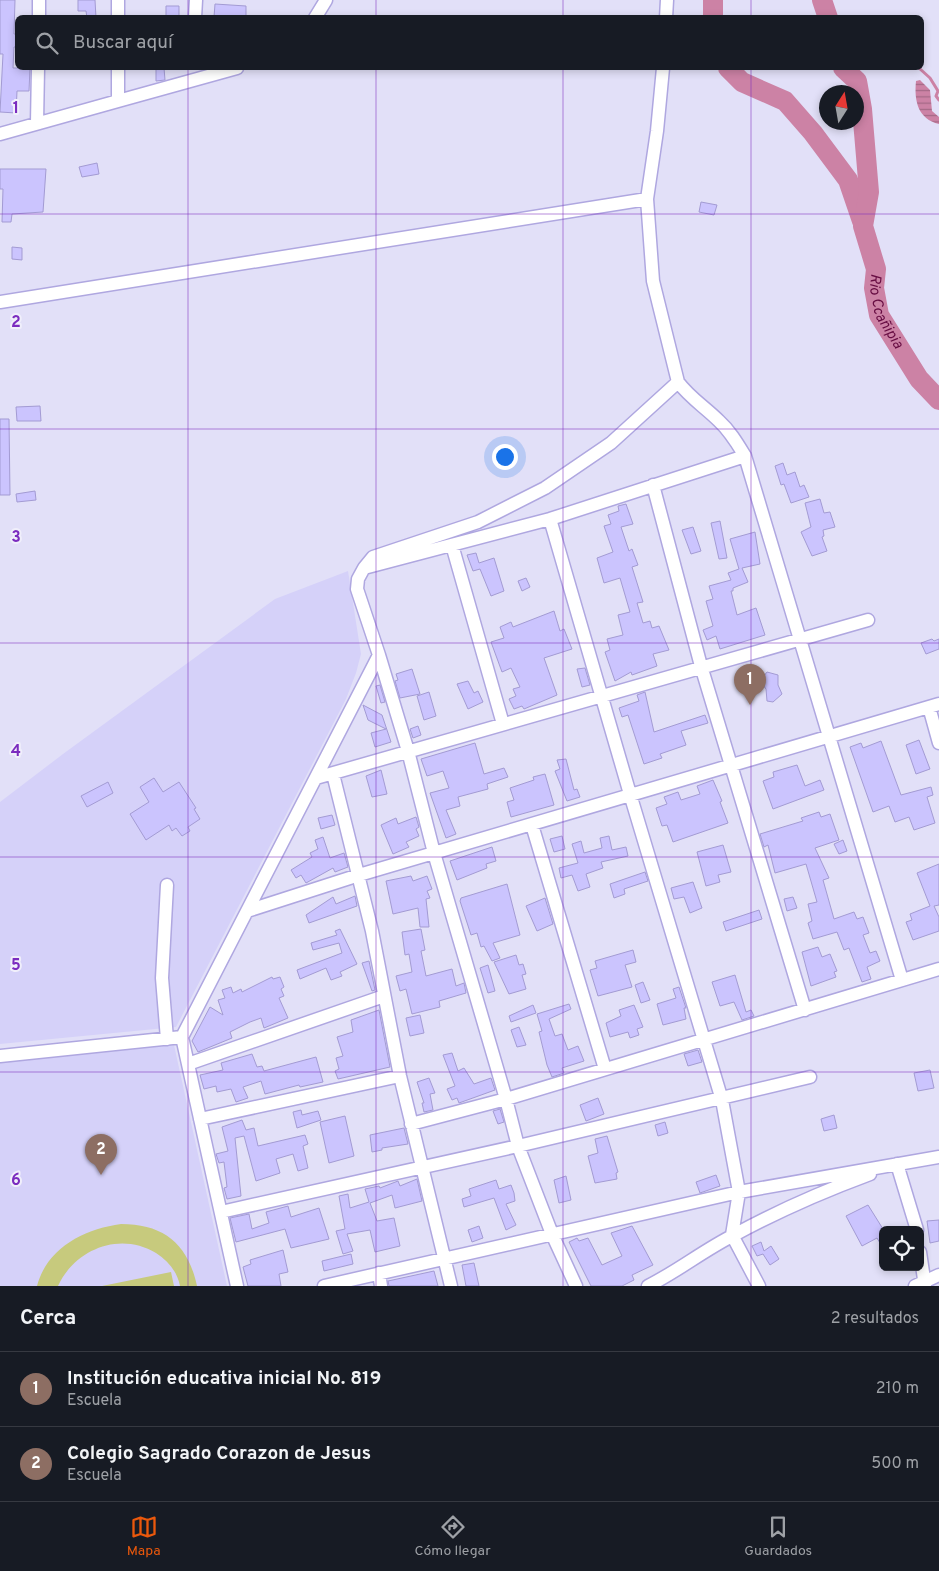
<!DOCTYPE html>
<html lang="es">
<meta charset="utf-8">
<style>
body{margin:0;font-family:Overpass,sans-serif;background:#20242c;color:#f1f3f6}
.controls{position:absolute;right:15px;bottom:15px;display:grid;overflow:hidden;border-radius:8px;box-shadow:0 2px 8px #0003}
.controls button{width:45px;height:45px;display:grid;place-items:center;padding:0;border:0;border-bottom:1px solid #363941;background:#171b24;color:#f1f3f6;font:25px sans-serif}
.compass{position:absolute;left:819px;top:85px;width:45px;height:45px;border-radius:50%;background:#171b24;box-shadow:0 2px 8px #0003;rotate:11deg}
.you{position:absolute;left:504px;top:456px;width:18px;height:18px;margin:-12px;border:4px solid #fff;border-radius:50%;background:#1a73e8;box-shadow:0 0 0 8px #1a73e833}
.badge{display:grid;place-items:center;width:32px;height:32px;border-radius:50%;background:#ea580c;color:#fff;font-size:16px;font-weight:700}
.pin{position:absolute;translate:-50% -41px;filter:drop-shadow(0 1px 2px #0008)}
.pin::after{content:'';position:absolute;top:26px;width:18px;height:15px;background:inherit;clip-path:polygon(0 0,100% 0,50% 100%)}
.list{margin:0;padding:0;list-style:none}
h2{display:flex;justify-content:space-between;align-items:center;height:65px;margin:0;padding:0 20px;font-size:21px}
h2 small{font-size:16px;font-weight:400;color:#9ea1a6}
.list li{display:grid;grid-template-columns:32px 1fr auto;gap:15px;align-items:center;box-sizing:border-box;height:75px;padding:0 20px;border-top:1px solid #363941}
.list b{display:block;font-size:19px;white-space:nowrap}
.list p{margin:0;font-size:16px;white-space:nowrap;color:#9ea1a6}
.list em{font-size:16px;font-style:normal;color:#9ea1a6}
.icon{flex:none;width:28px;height:28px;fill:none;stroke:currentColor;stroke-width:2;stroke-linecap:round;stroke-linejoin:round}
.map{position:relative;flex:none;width:939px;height:1286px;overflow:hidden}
.search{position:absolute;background:#171b24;box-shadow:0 2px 8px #0003;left:15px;right:15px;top:15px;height:55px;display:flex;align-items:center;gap:12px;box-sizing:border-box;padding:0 18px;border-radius:8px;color:#9ea1a6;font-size:19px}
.sheet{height:215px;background:#171b24}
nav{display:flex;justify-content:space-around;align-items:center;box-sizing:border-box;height:70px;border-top:1px solid #363941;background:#171b24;font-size:14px;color:#9ea1a6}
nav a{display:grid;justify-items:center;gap:2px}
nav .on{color:#ea580c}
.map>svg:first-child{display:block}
.built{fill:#d5d1f9}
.green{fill:#c7ca7d}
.water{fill:url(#water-rules)}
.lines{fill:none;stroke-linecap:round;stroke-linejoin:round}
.stream{stroke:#cc82a5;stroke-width:3}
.river{stroke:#cc82a5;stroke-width:20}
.building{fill:#cbc4fe;stroke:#a39bd3}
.minor-casing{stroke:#afa7e0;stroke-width:15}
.minor{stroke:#fff;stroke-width:12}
.grid{fill:none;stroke:#7b2cbf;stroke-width:1;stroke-opacity:0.55}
.labels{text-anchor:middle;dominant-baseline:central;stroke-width:4;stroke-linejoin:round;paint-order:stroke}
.water-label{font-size:15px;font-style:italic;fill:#660c42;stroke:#f0effb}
.grid-label{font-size:16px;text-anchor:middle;font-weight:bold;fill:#7b2cbf;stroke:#f0effb;stroke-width:4;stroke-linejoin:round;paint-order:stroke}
</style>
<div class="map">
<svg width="939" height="1286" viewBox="0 0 939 1286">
<defs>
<pattern id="water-rules" width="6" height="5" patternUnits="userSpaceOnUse" patternTransform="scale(1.25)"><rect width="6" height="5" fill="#cc82a5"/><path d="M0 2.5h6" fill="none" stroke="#a46986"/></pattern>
</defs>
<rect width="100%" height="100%" fill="#e2e0f8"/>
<!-- built -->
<path class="built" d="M348,571L361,654L356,673L346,699L176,1027L0,1044V802L63,754L275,599Z
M174,1045L227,1286H0V1063Z"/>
<!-- green -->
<path class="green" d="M121,1224C164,1224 188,1244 197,1286H180C177,1271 168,1261 156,1253C120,1231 75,1249 58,1286H37C47,1248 84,1229 121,1224Z
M171,1272L174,1286H102Z"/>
<!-- water -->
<path class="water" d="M920,80L930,90L932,111L939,117V124C918,119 914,101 916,81Z"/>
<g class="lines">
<!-- stream -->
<path class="stream" d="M919,68L930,78L938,91L936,96L939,100"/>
<!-- river -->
<g class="river">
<path d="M713,0V18"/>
<path d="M822,0L828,18"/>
<path d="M728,68L742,82L785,101L813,133L848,180L862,221"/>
<path id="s1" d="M843,68L857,81L862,109L869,192L863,226L876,269L874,288L879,315L919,379L939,400"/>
</g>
</g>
<!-- building -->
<path class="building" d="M0,0H15L14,34H18V47H14L13,68H30L29,91H17L16,113L0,112L3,54H0Z
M78,0H95L96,18H87L86,11H78Z
M215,4L246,6V16L214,17Z
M166,6H179V18H166Z
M156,68H164L165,80L156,81Z
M97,163L99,174L82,177L79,167Z
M0,169H46L43,212L12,214L11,222H2L3,189H0Z
M701,202L717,205L714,215L699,212Z
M12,247L22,248V260L12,259Z
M40,406L41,421H17L16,407Z
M0,419H9L10,495H0Z
M783,463L787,475L795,472L800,487L804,485L809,497L791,503L784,484L781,485L775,466Z
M35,491L36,500L17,502L16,494Z
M820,499L824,513L830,512L835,527L823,530L824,536L822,537L827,551L812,556L801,532L811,527L805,503Z
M626,504L633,524L621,527L629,551L632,549L638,565L632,567L643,602L637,603L643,623L650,621L652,628L659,626L669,650L653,654L657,666L632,675L631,672L615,681L605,652L610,650L607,639L623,635L618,615L630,612L620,578L604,583L597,558L613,552L604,526L611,524L608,515L619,511L618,506Z
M720,521L727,558L719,559L711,523Z
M693,527L701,551L691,554L682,530Z
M755,532L760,564L742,568L748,582L733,588V591H731L737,615L756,608L765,635L720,649L716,636L707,640L703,630L713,626L706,601L713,599L709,586L731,580L728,573L739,569L730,539Z
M476,553L479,563L494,558L504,591L491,596L480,569L473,571L467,555Z
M526,578L530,587L522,591L518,581Z
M554,611L560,631L564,629L572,649L544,658L557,695L524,709L522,706L514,709L509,699L516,696L513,689L520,687L511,668L502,672L491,642L504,638L500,627L511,622L513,627Z
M932,639L934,641L939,639V649L926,654L921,643Z
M585,668L590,685L582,687L577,669Z
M412,669L420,694L400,698L395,681L398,680L396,674Z
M767,672L778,675V685L782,694L773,702L767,701L766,689L760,681Z
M468,681L474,693L478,691L483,702L468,709L457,684Z
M380,685L385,702L381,703L376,686Z
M429,692L436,716L424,720L417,696Z
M645,692L654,732L705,715L708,723L681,731L686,745L660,754L662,758L644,764L628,715L622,717L619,708L639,701L637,695Z
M363,705L382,715L391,742L375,747L371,733L386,729L368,720Z
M418,726L421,735L413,738L410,729Z
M919,740L930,769L916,774L906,745Z
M881,741L901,795L931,787L933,795L927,797L935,823L914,830L909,817L895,822L889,806L873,812L850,747L861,743L863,748Z
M475,743L484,774L504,768L508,777L487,784L488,789L458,797L460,806L446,810L456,834L446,838L430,793L449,788L443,771L427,776L421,759Z
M566,759L574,790L577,789L580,797L567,801L555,771L560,769L557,760Z
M797,765L805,786L820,780L824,790L773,809L763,781L774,777L773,772Z
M381,770L387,794L372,797L366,776Z
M545,774L554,805L511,817L507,802L514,800L510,788L534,780L533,777Z
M154,778L163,792L179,782L196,808L194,809L200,819L188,827L190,831L182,836L176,828L172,831L169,825L146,840L130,814L149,802L140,787Z
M713,780L722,801L720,802L728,823L673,842L667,825L662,826L656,808L667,804L664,797L678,792L681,800L700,794L697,786Z
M108,782L113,793L87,807L81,796Z
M819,812L821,817L830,814L839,840L815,848L829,878L823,880L834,919L854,912L857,919L863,917L869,933L863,935L870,953L876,951L880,961L867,967L871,979L862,982L849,948L844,950L837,932L813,939L808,923L812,921L808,904L817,902L806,864L775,873L768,845L764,847L760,834L803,821L801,818Z
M332,815L335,825L321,829L318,818Z
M416,817L419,827L416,829L419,836L406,842L409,847L393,854L381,825L396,818L398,824Z
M562,836L565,849L554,852L550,839Z
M609,836L612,850L626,847L628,856L601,862L603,868L586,874L590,887L578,891L572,875L561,878L559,868L578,863L572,844L581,841L584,853L602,848L600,838Z
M323,837L330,858L344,853L348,867L335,872L333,868L306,883L301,875L296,878L291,870L312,857L310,853L318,849L315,840Z
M843,840L847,851L839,854L834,844Z
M723,845L731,872L718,875L720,882L706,886L697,852Z
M492,847L496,861L486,864L487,868L457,880L450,861Z
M939,864V905L934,906L939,917V931L913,940L906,922L912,920L910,914L930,906L917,873Z
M645,872L648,881L624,889L625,894L614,898L610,884Z
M411,876L413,881L427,876L432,889L427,891L430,898L426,899L429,927H420L418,908L393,914L386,881Z
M693,882L702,908L690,913L684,897L674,899L671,888Z
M507,884L520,935L493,943L500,958L492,961L484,946L481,947L477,933L471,935L460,901L461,898Z
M355,896L357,906L309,923L306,915L333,897L336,904Z
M793,897L797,908L787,911L784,899Z
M545,898L553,924L537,931L526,906Z
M759,910L762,919L726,931L723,922Z
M340,929L357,964L340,972L342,976L331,980L326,968L300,979L297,970L342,953L339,943L313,950L311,943L337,935L335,931Z
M421,929L425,950L421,951L426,976L452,969L456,986L464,983L466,993L439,1001L440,1007L412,1014L406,989L400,991L396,976L412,972L409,954L405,955L402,932Z
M818,947L822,957L830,954L837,971L834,972L836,977L811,986L802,952Z
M633,950L636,962L625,965L632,987L598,996L590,970L597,968L595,961Z
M516,955L519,965L523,964L526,974L522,975L526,989L509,994L494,962Z
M369,961L375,990L372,991L362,963Z
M488,965L495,991L488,993L480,968Z
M735,975L746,1012L751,1010L754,1016L742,1020L734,1002L720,1006L712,982Z
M272,977L273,979L280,977L284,987L281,989L284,996L279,998L288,1018L264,1028L261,1018L250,1022L230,1032L232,1038L198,1052L192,1041L210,1007L223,1015L218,1000L225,998L222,990L231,987L233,993L241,989L242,992Z
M643,982L650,1000L641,1003L635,985Z
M679,987L686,1008H684L686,1019L663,1025L657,1004L676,998L673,989Z
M569,1004L571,1009L549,1019L555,1036L562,1034L568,1050L578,1046L584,1061L562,1068L564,1073L552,1077L547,1065L539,1032L542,1031L537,1014Z
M533,1005L536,1013L511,1022L509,1016Z
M634,1005L643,1027L637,1029L639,1035L630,1038L628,1032L610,1037L606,1023L621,1016L619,1010Z
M379,1010L390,1067L338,1079L335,1071L339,1069L336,1058L343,1056L337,1037L353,1032L351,1020Z
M420,1015L424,1033L410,1036L406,1018Z
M519,1027L526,1045L517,1047L511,1030Z
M698,1050L702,1062L688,1066L684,1054Z
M452,1053L458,1071L464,1068L474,1084L491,1078L495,1090L459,1103L457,1098L452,1100L447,1089L455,1086L443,1055Z
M252,1054L257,1067L262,1066L264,1071L316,1057L323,1082L300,1087L299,1085L265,1094L261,1081L243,1087L248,1098L236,1102L231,1089L217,1092L216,1086L204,1089L200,1075L223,1070L221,1063Z
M930,1070L934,1088L918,1091L914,1073Z
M429,1078L435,1093L430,1094L433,1110L424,1112L422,1103H424L417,1082Z
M598,1098L604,1114L586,1121L580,1105Z
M500,1109L504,1122L498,1124L493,1111Z
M301,1110L302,1115L318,1111L321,1120L297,1128L293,1112Z
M834,1115L837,1128L824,1131L821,1119Z
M345,1116L354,1156L329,1163L320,1122Z
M242,1120L246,1130L254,1128L258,1146L305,1135L308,1144L303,1146L308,1168L298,1171L293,1154L276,1159L280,1173L256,1181L244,1136L235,1138L241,1196L227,1199L224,1188L227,1187L224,1162L219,1163L216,1154L228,1151L222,1127Z
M665,1122L668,1133L658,1136L655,1125Z
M404,1128L408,1144L382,1148V1150L372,1152L370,1135Z
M607,1136L618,1172L616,1173L617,1179L595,1183L588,1156L598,1153L595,1139Z
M716,1175L720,1186L700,1193L696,1182Z
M566,1176L571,1200L559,1203L554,1180Z
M417,1179L422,1201L395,1208L392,1195L370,1203L377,1221L394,1218L400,1246L375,1252L370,1230L347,1234L353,1251L343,1254L336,1231L345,1229L339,1196L348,1194L350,1208L369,1202L365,1189L379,1186L380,1188L398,1181L400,1186Z
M496,1180L499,1189L511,1185L514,1193L515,1201L506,1204L516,1225L506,1230L494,1198L464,1207L462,1199L471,1196L469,1189Z
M868,1205L883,1229V1248L877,1238L862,1246L846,1216Z
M288,1206L291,1217L319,1208L329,1239L291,1248L285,1229L236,1242L230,1218L249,1214L252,1229L269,1223L266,1212Z
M939,1220V1241L930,1243L927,1221Z
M479,1226L483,1238L472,1242L468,1230Z
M632,1226L653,1265L632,1275L634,1280L622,1286H591L569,1242L577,1238L579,1241L588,1238L602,1265L622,1256L611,1233Z
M761,1242L764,1251L771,1246L779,1259L770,1265L763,1254L757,1256L752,1246Z
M283,1250L288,1272L279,1274L281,1286H248L243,1267L251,1264L250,1260Z
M351,1254L353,1264L324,1271L322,1261Z
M474,1263L479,1286H466L462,1265Z
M434,1271L438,1286H389L388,1281Z"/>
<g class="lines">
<!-- minor casing -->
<g class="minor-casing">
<path id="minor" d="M39,18V0
M118,18V0
M195,18L196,0
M315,18L326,0
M666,18L667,0
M118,101L237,68
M37,123L38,68
M0,134L118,101V68
M0,302L647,199
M678,382C690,398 705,407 719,421C730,431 737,443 745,456L902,980
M653,485L701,666L805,1010
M550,519L630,794L722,1100L739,1192L732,1235L759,1286
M452,545L503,724
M364,568L373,557L478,522L545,488L611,443L678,382L653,281L647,199L657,131L663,68
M379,655L357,589L358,579L364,568L550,519L745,456
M929,707L939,743
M333,774L372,931L400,1076L451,1286
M316,778L868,620
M532,825L605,1069
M247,911L359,875L939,704
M167,1039L162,978L167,885
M0,1056L182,1037
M188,1064L384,996
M200,1119L400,1076
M411,1124L506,1099L939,969
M897,1164L917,1230
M221,1212L518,1146L810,1077
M920,1252L925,1286
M379,1273L381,1286
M237,1286L182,1037L379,655L408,751L434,853L506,1099L518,1146L552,1234L576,1286
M324,1286L739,1192L939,1157
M648,1286C678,1271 704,1250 734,1235C778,1211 824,1191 870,1174
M915,1286L939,1275"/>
</g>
<!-- minor -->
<use href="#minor" class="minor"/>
</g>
<!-- grid -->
<path class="grid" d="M188,0V18M376,0V18M563,0V18M751,0V18M188,68V1286M376,68V1286M563,68V1286M751,68V1286M0,214H939M0,429H939M0,643H939M0,857H939M0,1072H939"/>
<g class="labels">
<!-- water labels -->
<g class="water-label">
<text stroke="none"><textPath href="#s1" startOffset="255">Rio Ccañipia</textPath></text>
</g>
</g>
<g class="grid-label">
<text x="16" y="113">1</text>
<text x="16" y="327">2</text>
<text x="16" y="542">3</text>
<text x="16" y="756">4</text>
<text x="16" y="970">5</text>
<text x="16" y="1185">6</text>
</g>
</svg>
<div class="controls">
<button><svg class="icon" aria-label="locate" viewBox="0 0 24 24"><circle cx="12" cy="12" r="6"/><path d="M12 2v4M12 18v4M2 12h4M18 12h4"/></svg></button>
</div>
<svg class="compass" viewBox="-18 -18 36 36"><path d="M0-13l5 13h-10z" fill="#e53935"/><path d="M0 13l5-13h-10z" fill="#9ea1a6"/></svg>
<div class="you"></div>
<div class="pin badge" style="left:750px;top:705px;background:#8d6e63">1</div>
<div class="pin badge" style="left:101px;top:1175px;background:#8d6e63">2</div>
<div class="search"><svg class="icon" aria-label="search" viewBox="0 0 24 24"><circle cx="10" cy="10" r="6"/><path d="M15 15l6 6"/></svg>Buscar aquí</div>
</div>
<section class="sheet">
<h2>Cerca<small>2 resultados</small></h2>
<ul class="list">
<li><span class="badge" style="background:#8d6e63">1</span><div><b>Institución educativa inicial No. 819</b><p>Escuela</p></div><em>210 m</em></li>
<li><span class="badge" style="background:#8d6e63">2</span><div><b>Colegio Sagrado Corazon de Jesus</b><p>Escuela</p></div><em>500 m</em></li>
</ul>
</section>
<nav>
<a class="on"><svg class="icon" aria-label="map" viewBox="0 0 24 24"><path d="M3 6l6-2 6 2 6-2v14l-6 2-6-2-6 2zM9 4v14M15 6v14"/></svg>Mapa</a>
<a><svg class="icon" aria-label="directions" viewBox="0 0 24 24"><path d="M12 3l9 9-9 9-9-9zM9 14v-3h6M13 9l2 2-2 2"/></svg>Cómo llegar</a>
<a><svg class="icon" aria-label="saved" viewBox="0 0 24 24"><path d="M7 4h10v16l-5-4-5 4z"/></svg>Guardados</a>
</nav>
